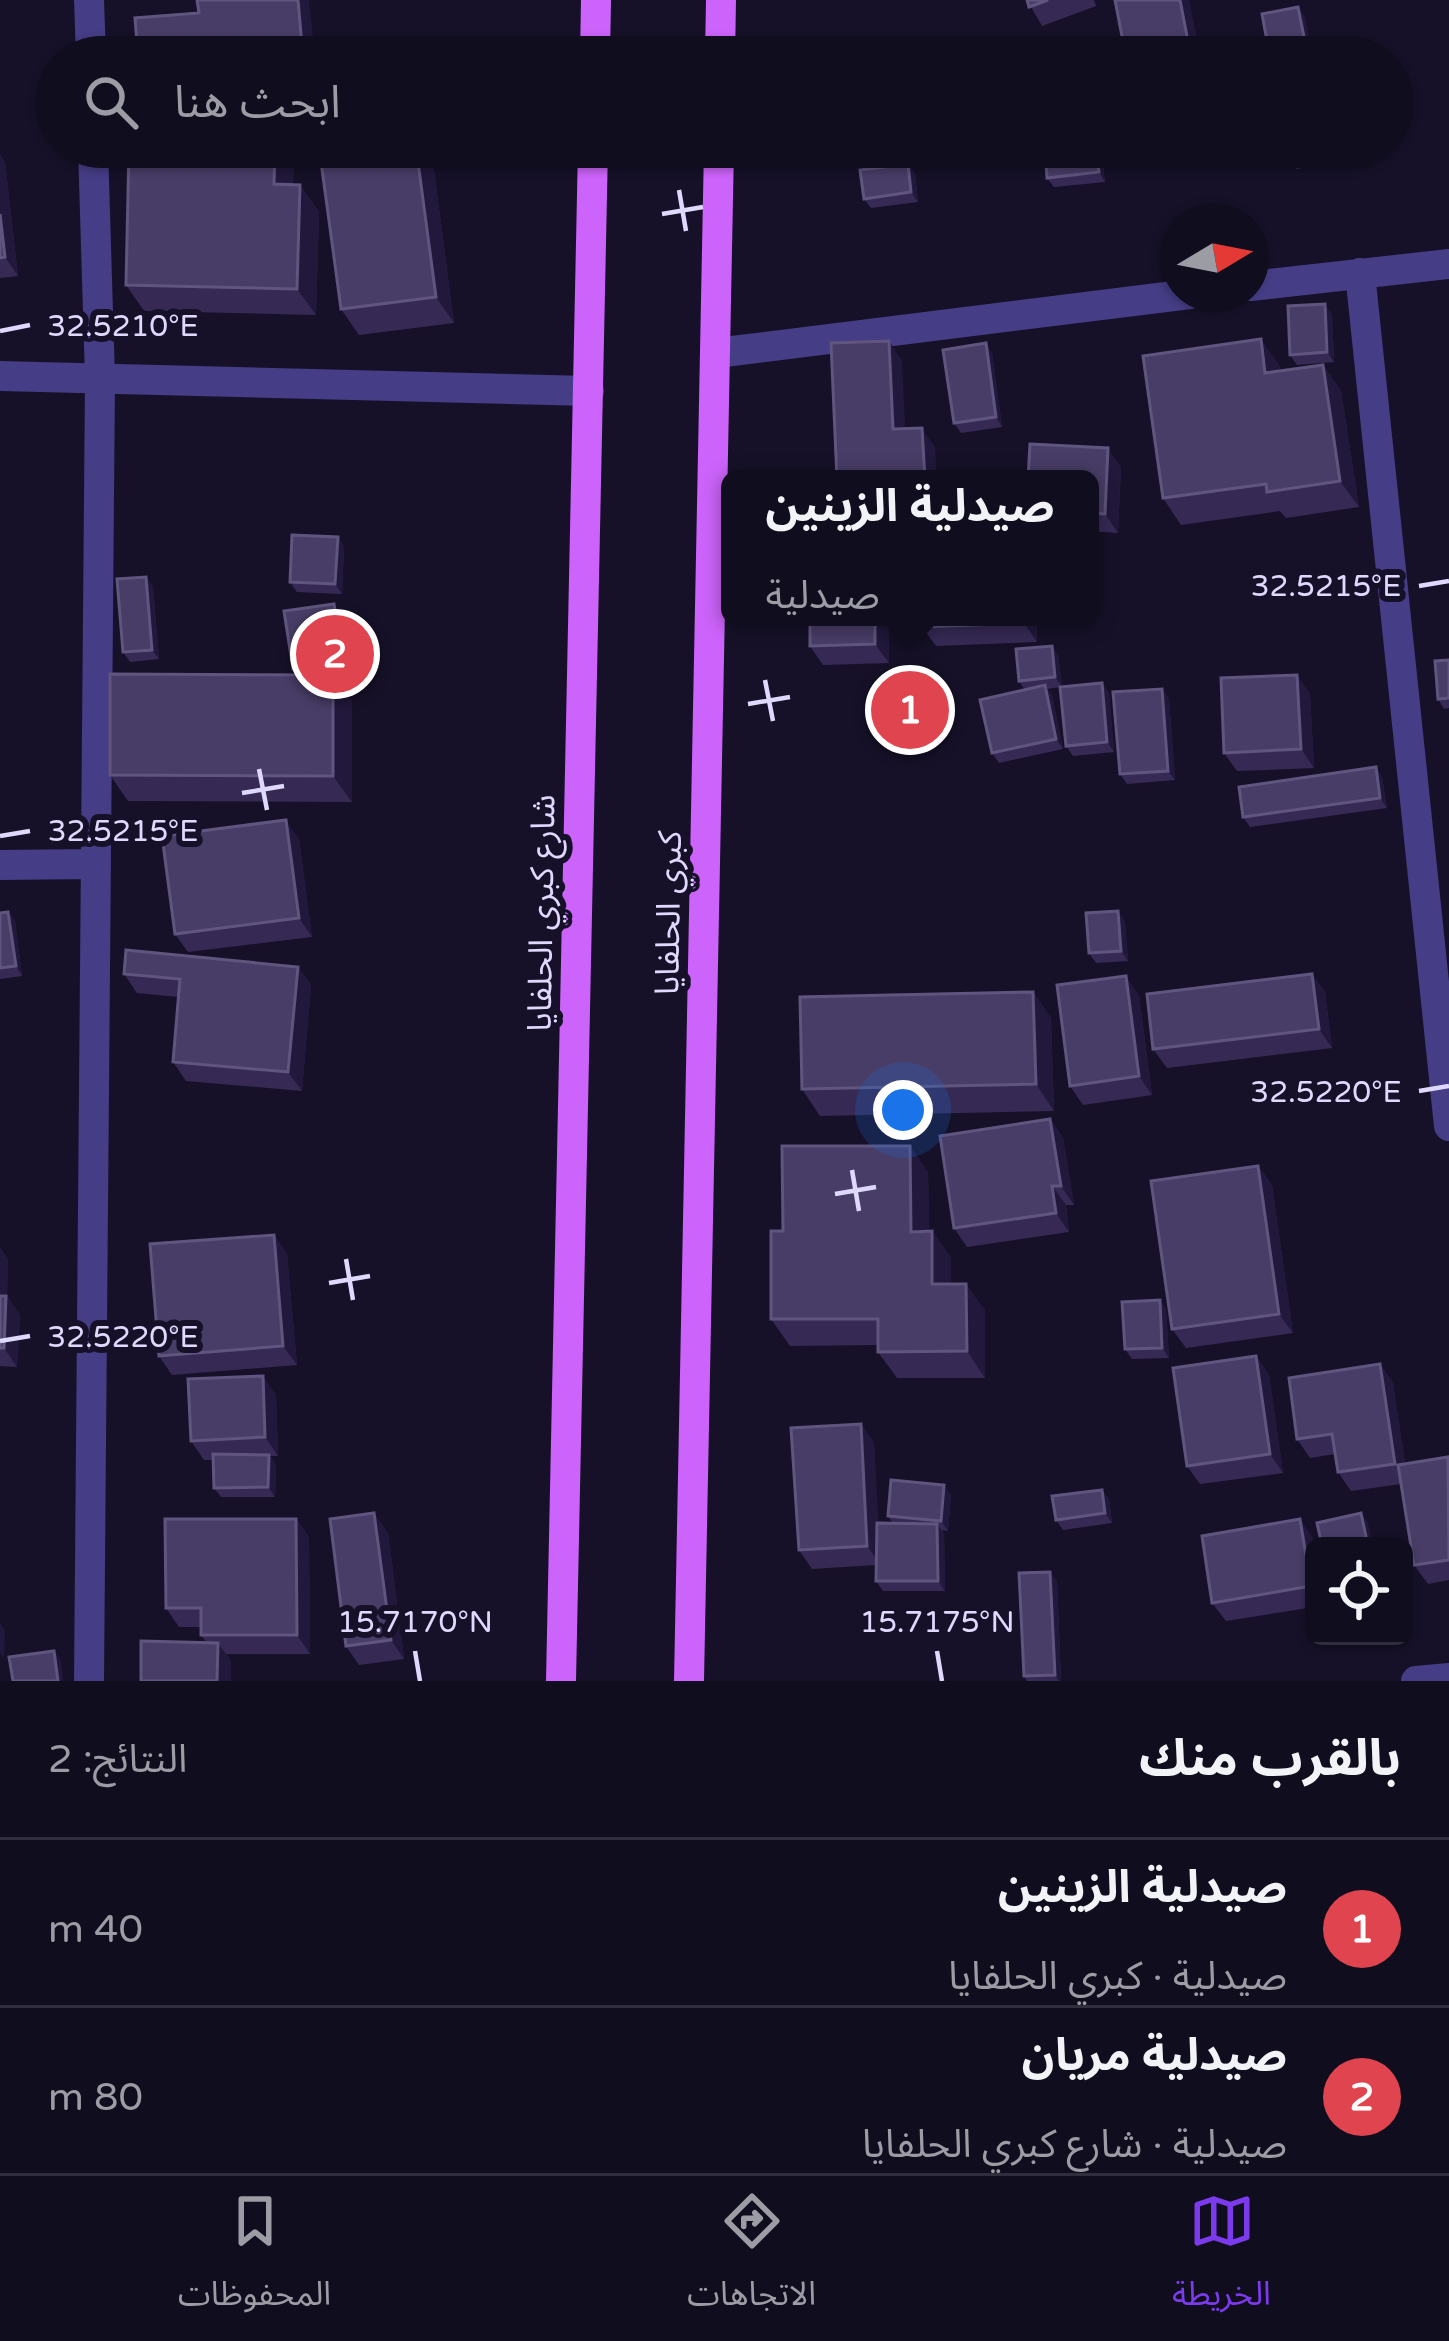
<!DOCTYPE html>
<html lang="ar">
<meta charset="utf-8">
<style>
body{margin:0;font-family:"Varela Round","Noto Sans Arabic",sans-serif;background:#191627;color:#f1f3f6;direction:rtl}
.controls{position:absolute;right:36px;bottom:36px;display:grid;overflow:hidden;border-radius:18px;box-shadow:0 3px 9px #0004}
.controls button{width:108px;height:108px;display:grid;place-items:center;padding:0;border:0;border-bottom:3px solid #302d3c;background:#100d1e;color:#f1f3f6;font:60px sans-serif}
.compass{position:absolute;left:1161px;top:204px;width:108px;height:108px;border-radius:50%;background:#100d1e;box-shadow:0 3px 9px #0004;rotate:80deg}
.you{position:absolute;left:903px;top:1110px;width:42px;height:42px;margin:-30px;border:9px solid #fff;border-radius:50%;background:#1a73e8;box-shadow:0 0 0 18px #1a73e833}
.badge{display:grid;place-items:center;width:78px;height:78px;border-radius:50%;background:#7c3aed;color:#fff;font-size:39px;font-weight:700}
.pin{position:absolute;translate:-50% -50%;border:6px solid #fff;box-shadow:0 3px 12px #0006}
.popup{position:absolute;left:721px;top:470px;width:378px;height:156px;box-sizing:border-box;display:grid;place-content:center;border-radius:18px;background:#100d1e;filter:drop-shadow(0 3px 9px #0005);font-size:39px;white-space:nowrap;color:#9c9ca4}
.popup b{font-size:45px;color:#f1f3f6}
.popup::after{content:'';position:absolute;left:50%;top:100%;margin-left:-24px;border:24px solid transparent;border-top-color:#100d1e}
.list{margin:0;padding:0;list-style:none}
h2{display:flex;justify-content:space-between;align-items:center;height:156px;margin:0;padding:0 48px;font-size:51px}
h2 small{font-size:39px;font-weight:400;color:#9c9ca4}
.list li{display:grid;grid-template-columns:78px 1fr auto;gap:36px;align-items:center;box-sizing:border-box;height:168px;padding:0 48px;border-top:3px solid #302d3c}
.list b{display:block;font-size:45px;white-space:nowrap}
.list p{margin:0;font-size:39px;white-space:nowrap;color:#9c9ca4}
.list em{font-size:39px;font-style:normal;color:#9c9ca4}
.icon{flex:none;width:66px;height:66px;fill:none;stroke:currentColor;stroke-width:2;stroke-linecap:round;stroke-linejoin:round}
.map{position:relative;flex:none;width:1449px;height:1681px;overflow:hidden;direction:ltr}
.search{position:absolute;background:#100d1e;box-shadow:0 3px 9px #0004;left:36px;right:36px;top:36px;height:132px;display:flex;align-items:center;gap:30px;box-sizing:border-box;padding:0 42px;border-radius:66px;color:#9c9ca4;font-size:45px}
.sheet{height:492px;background:#100d1e}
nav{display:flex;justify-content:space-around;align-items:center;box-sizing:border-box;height:168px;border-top:3px solid #302d3c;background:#100d1e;font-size:33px;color:#9c9ca4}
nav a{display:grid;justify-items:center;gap:6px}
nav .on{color:#7c3aed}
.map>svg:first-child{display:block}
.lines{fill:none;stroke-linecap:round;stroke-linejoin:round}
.minor{stroke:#453d85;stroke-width:30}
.primary{stroke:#cc63fa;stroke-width:30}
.wall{fill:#362a55}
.shaded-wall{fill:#21183b}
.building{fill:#483d67;stroke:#60557f;stroke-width:3}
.ticks{fill:none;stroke:#e0d9fe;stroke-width:4.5}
.labels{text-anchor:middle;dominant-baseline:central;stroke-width:12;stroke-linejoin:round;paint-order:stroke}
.street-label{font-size:33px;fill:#e0d9fe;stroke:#161128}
.ticks-label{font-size:30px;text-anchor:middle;fill:#e0d9fe;stroke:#161128;stroke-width:12;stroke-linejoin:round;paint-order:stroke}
</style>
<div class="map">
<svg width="1449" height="1681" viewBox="0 0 1449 1681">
<rect width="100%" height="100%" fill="#161128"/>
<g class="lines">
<!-- minor -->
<path class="minor" d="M89,0L91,57
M1360,273L1449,1126
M1251,286L1449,264
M716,353L1190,294
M0,376L589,391
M0,865L95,864
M89,1681L100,378L93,147
M1416,1681L1449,1678"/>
<!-- primary -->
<path class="primary" d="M595,57L596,0
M720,57L721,0
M561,1681L593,147
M689,1681L719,147"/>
</g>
<!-- wall -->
<path class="wall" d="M1027,0H1094L1096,6L1042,26Z
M129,147H294L293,185H300L319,212L316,315L144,311L126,285Z
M319,147H431L454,323L359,335L341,309Z
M1027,147H1101L1105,182L1054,187L1047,178L1045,151L1031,153Z
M1148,147H1209L1155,157Z
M1333,147L1336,163L1296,169L1289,159Z
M0,155L5,162L18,276L0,278Z
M915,173L918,202L871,208L864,199Z
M1332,314L1334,362L1297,365L1290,355Z
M992,353L1002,427L961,433L954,423Z
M1323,365L1341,391L1359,507L1286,518L1280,511L1181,525L1163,498L1280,366V371Z
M1121,467L1118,533L1090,531V479Z
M338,537L344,547L342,594L297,592L290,582Z
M146,577L153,587L159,659L130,662L123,652Z
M334,604L340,613L350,671L328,675L352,701V802L128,801L110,775L297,675L293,669Z
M810,617H888L889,663L823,665L810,646Z
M1036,617L1037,642L936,646L922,627Z
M1058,655L1062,686L1102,683L1109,693L1114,752L1073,756L1066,746L1060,687L1047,689L1052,695L1063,749L999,763L992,753L1025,690L1019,681Z
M1449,660V708L1444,709L1438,699Z
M1297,675L1310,694L1314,768L1237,771L1224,753Z
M1162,689L1169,699L1175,780L1127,784L1120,774Z
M1382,777L1387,808L1250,827L1243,817Z
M299,839L312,937L188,952L175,934Z
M8,912L15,921L22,976L0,979V913Z
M1125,921L1128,961L1096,963L1089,953Z
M298,967L311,985L302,1091L186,1081L173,1062L179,997L137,993L124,974Z
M1312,974L1325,992L1332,1048L1167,1068L1153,1049Z
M1033,992L1051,1018L1054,1111L820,1116L802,1089Z
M1139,995L1152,1095L1083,1105L1070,1086Z
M1050,1119L1063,1138L1074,1205H1066L1069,1232L967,1247L954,1228Z
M910,1146L928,1173L929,1231H932L951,1258V1284L985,1310V1378H897L878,1352V1345L790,1346L771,1319L783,1231Z
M1258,1166L1272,1185L1293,1333L1186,1348L1172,1329Z
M274,1235L287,1254L297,1365L172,1375L159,1356Z
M0,1248L8,1259L7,1296L20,1315L17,1367L0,1366Z
M1160,1300L1166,1310L1169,1358L1132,1359L1125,1349Z
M1256,1356L1269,1375L1283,1473L1200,1484L1187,1466Z
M1380,1364L1393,1383L1405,1464L1449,1459V1580L1428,1584L1414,1565L1401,1484L1351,1491L1338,1472L1335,1454L1310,1458L1297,1439Z
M276,1395L278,1456H270L276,1465L275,1497H221L214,1488L213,1460H204L191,1441Z
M861,1424L874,1443L878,1523L893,1524L888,1516L951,1495L948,1531L942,1530L944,1534L945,1591H883L876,1581V1565L812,1569L799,1550Z
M1102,1490L1109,1499L1112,1523L1063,1530L1056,1520Z
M296,1519L309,1537L310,1654H226L231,1661L206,1642L201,1635V1627H179L166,1608Z
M388,1532L404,1659L359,1665L346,1646Z
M1313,1538L1314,1607L1226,1621L1212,1603Z
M1057,1581L1061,1681H1027L1024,1676Z"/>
<!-- shaded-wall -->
<path class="shaded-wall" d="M298,0H309L315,57H303Z
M1180,0H1189L1201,57H1191Z
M1298,7L1305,17L1313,57H1308Z
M275,147H294L292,210L274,184Z
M416,147H431L454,323L436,297Z
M1096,147H1101L1105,182L1099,172Z
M1328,147H1333L1336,163L1329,153Z
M0,155L5,162L18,276L5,257L0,214Z
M908,164L915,173L918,202L911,192Z
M300,185L319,212L316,315L297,289Z
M1325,304L1332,314L1334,362L1327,352Z
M1261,339L1280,366L1283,399L1265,373Z
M889,341L902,360L906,448L893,429Z
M986,343L992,353L1002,427L996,417Z
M1323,365L1341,391L1359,507L1340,481Z
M922,428L935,447L937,479H925Z
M1108,448L1121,467L1118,533L1105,514Z
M338,537L344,547L342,594L335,584Z
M146,577L153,587L159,659L152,650Z
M334,604L340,613L350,671L343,662Z
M875,617H888L889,663L875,644Z
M1024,617H1036L1037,642L1024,623Z
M1052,646L1058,655L1062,687L1055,677Z
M333,675L352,701V802L333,776Z
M1297,675L1310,694L1314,768L1301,749Z
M1102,683L1109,693L1114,752L1107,742Z
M1045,685L1052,695L1063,749L1056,739Z
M1162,689L1169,699L1175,780L1168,771Z
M1376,767L1382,777L1387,808L1380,798Z
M286,820L299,839L312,937L299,918Z
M1118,911L1125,921L1128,961L1121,951Z
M8,912L15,921L22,976L16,966Z
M298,967L311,985L302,1091L288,1072Z
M1312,974L1325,992L1332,1048L1319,1029Z
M1126,976L1139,995L1152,1095L1139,1076Z
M1033,992L1051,1018L1054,1111L1036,1084Z
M1050,1119L1063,1138L1074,1205L1061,1186Z
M910,1146L928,1173L930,1258L911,1232Z
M1258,1166L1272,1185L1293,1333L1279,1314Z
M1052,1186L1066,1205L1069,1232L1056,1213Z
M932,1231L951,1258V1310L932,1284Z
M274,1235L287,1254L297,1365L283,1346Z
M0,1248L8,1259L7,1296L20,1315L17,1367L4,1348L0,1306Z
M966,1284L985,1310V1378L967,1351Z
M1160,1300L1166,1310L1169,1358L1162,1348Z
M1256,1356L1269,1375L1283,1473L1270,1454Z
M1380,1364L1393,1383L1408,1483L1395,1464Z
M263,1376L276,1395L278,1456L265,1437Z
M861,1424L874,1443L881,1565L867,1546Z
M269,1455L276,1465L275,1497L268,1487Z
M944,1485L951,1495L948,1531L941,1521Z
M1102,1490L1109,1499L1112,1523L1105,1513Z
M374,1513L388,1532L404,1659L391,1640Z
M1361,1513L1368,1523L1373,1546H1368Z
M296,1519L309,1537L310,1654L297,1635Z
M1300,1519L1313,1538L1314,1591L1311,1586Z
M937,1524L944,1534L945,1591L938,1581Z
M1050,1572L1057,1581L1061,1681H1059L1055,1675Z
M0,1623L5,1630L4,1659L0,1653Z
M218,1643L231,1661V1681H217Z
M54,1651L61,1661L63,1681H58Z"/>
<!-- building -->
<path class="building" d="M197,0H298L303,57H138L135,18L199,13Z
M1027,0H1048L1029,7Z
M1115,0H1180L1191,57H1126Z
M1298,7L1308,57H1270L1262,14Z
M1097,44L1099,57H1056L1055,51Z
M129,147H275L274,184L300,185L297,289L126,285Z
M319,147H416L436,297L341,309Z
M1045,147H1096L1099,172L1047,178Z
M1287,147H1328L1329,153L1289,159Z
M908,164L911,192L864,199L860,170Z
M0,214L5,257L0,258Z
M1325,304L1327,352L1290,355L1288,306Z
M1261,339L1265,373L1323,365L1340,481L1267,492L1266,484L1163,498L1143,356Z
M889,341L893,429L922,428L925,479H837L831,343Z
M986,343L996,417L954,423L943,350Z
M1030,444L1108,448L1105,514L1090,513V479H1028Z
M292,535L338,537L335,584L290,582Z
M146,577L152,650L123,652L117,579Z
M334,604L343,662L293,669L284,611Z
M810,617H875V644L810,646Z
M922,617H1024V623L922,627Z
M1052,646L1055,677L1019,681L1016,649Z
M1449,660V698L1438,699L1435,661Z
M110,674L333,675V776L110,775Z
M1297,675L1301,749L1224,753L1221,678Z
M1102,683L1107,742L1066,746L1060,687Z
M1045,685L1056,739L992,753L980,700Z
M1162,689L1168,771L1120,774L1113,692Z
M1376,767L1380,798L1243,817L1239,787Z
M286,820L299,918L175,934L162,836Z
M1118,911L1121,951L1089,953L1086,913Z
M8,912L16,966L0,968V913Z
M126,950L298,967L288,1072L173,1062L180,979L124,974Z
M1312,974L1319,1029L1153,1049L1147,994Z
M1126,976L1139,1076L1070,1086L1057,985Z
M1033,992L1036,1084L802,1089L800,997Z
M1050,1119L1061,1186H1052L1056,1213L954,1228L940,1136Z
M782,1146H910L911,1232L932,1231V1284H966L967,1351L878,1352V1319H771V1231H783Z
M1258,1166L1279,1314L1172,1329L1151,1181Z
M274,1235L283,1346L159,1356L150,1244Z
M0,1296H6L4,1348H0Z
M1160,1300L1162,1348L1125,1349L1122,1302Z
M1256,1356L1270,1454L1187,1466L1173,1368Z
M1380,1364L1395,1464L1338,1472L1332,1434L1297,1439L1289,1378Z
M263,1376L265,1437L191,1441L188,1379Z
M861,1424L867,1546L799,1550L791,1428Z
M213,1454L269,1455L268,1487L214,1488Z
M1448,1457L1449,1560L1414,1565L1398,1465Z
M891,1480L944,1485L941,1521L888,1516Z
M1102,1490L1105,1513L1056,1520L1052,1496Z
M374,1513L391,1640L346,1646L330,1519Z
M1361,1513L1368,1546H1322L1317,1523Z
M165,1519H296L297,1635H201V1608H166Z
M1300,1519L1311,1586L1212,1603L1202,1536Z
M877,1523L937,1524L938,1581H876Z
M1050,1572L1055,1675L1024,1676L1019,1573Z
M141,1641L218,1643L217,1681H141Z
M54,1651L58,1681H13L9,1657Z"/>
<!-- ticks -->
<path class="ticks" d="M679,190L686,231M662,214L703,207M0,331L30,325M1419,586L1449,581M765,680L773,721M748,704L790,697M259,769L267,810M242,793L284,786M0,836L30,831M1419,1091L1449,1086M852,1170L859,1211M835,1194L876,1187M346,1259L353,1300M329,1283L370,1276M0,1341L30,1336M415,1651L420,1681M937,1651L942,1681"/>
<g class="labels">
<!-- street labels -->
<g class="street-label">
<text transform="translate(542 913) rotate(-89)">شارع كبري الحلفايا</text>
<text transform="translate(669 913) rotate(-89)">كبري الحلفايا</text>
</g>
</g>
<g class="ticks-label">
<text x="123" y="336">32.5210°E</text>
<text x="1326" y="596">32.5215°E</text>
<text x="123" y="841">32.5215°E</text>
<text x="1326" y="1102">32.5220°E</text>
<text x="123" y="1347">32.5220°E</text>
<text x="415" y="1632">15.7170°N</text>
<text x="937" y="1632">15.7175°N</text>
</g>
</svg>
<div class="controls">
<button><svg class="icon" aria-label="locate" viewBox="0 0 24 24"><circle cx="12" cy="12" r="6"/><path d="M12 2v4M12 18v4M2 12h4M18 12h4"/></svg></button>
</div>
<svg class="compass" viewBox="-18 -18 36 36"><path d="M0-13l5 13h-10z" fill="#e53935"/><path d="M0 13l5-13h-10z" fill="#9c9ca4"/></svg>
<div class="you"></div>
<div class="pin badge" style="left:910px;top:710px;background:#e0444e">1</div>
<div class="popup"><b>صيدلية الزينين</b>صيدلية</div>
<div class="pin badge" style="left:335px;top:654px;background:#e0444e">2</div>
<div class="search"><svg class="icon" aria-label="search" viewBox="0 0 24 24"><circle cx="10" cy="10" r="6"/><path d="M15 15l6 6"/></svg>ابحث هنا</div>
</div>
<section class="sheet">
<h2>بالقرب منك<small>النتائج: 2</small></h2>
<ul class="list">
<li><span class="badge" style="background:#e0444e">1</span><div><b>صيدلية الزينين</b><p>صيدلية · كبري الحلفايا</p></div><em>40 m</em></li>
<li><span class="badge" style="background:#e0444e">2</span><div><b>صيدلية مريان</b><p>صيدلية · شارع كبري الحلفايا</p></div><em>80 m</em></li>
</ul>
</section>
<nav>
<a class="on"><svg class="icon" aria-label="map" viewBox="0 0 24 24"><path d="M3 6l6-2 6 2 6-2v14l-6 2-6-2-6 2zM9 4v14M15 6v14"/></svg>الخريطة</a>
<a><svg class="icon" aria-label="directions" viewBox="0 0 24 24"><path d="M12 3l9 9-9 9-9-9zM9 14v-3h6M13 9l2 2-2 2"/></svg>الاتجاهات</a>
<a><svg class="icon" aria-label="saved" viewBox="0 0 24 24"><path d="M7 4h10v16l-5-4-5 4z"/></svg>المحفوظات</a>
</nav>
